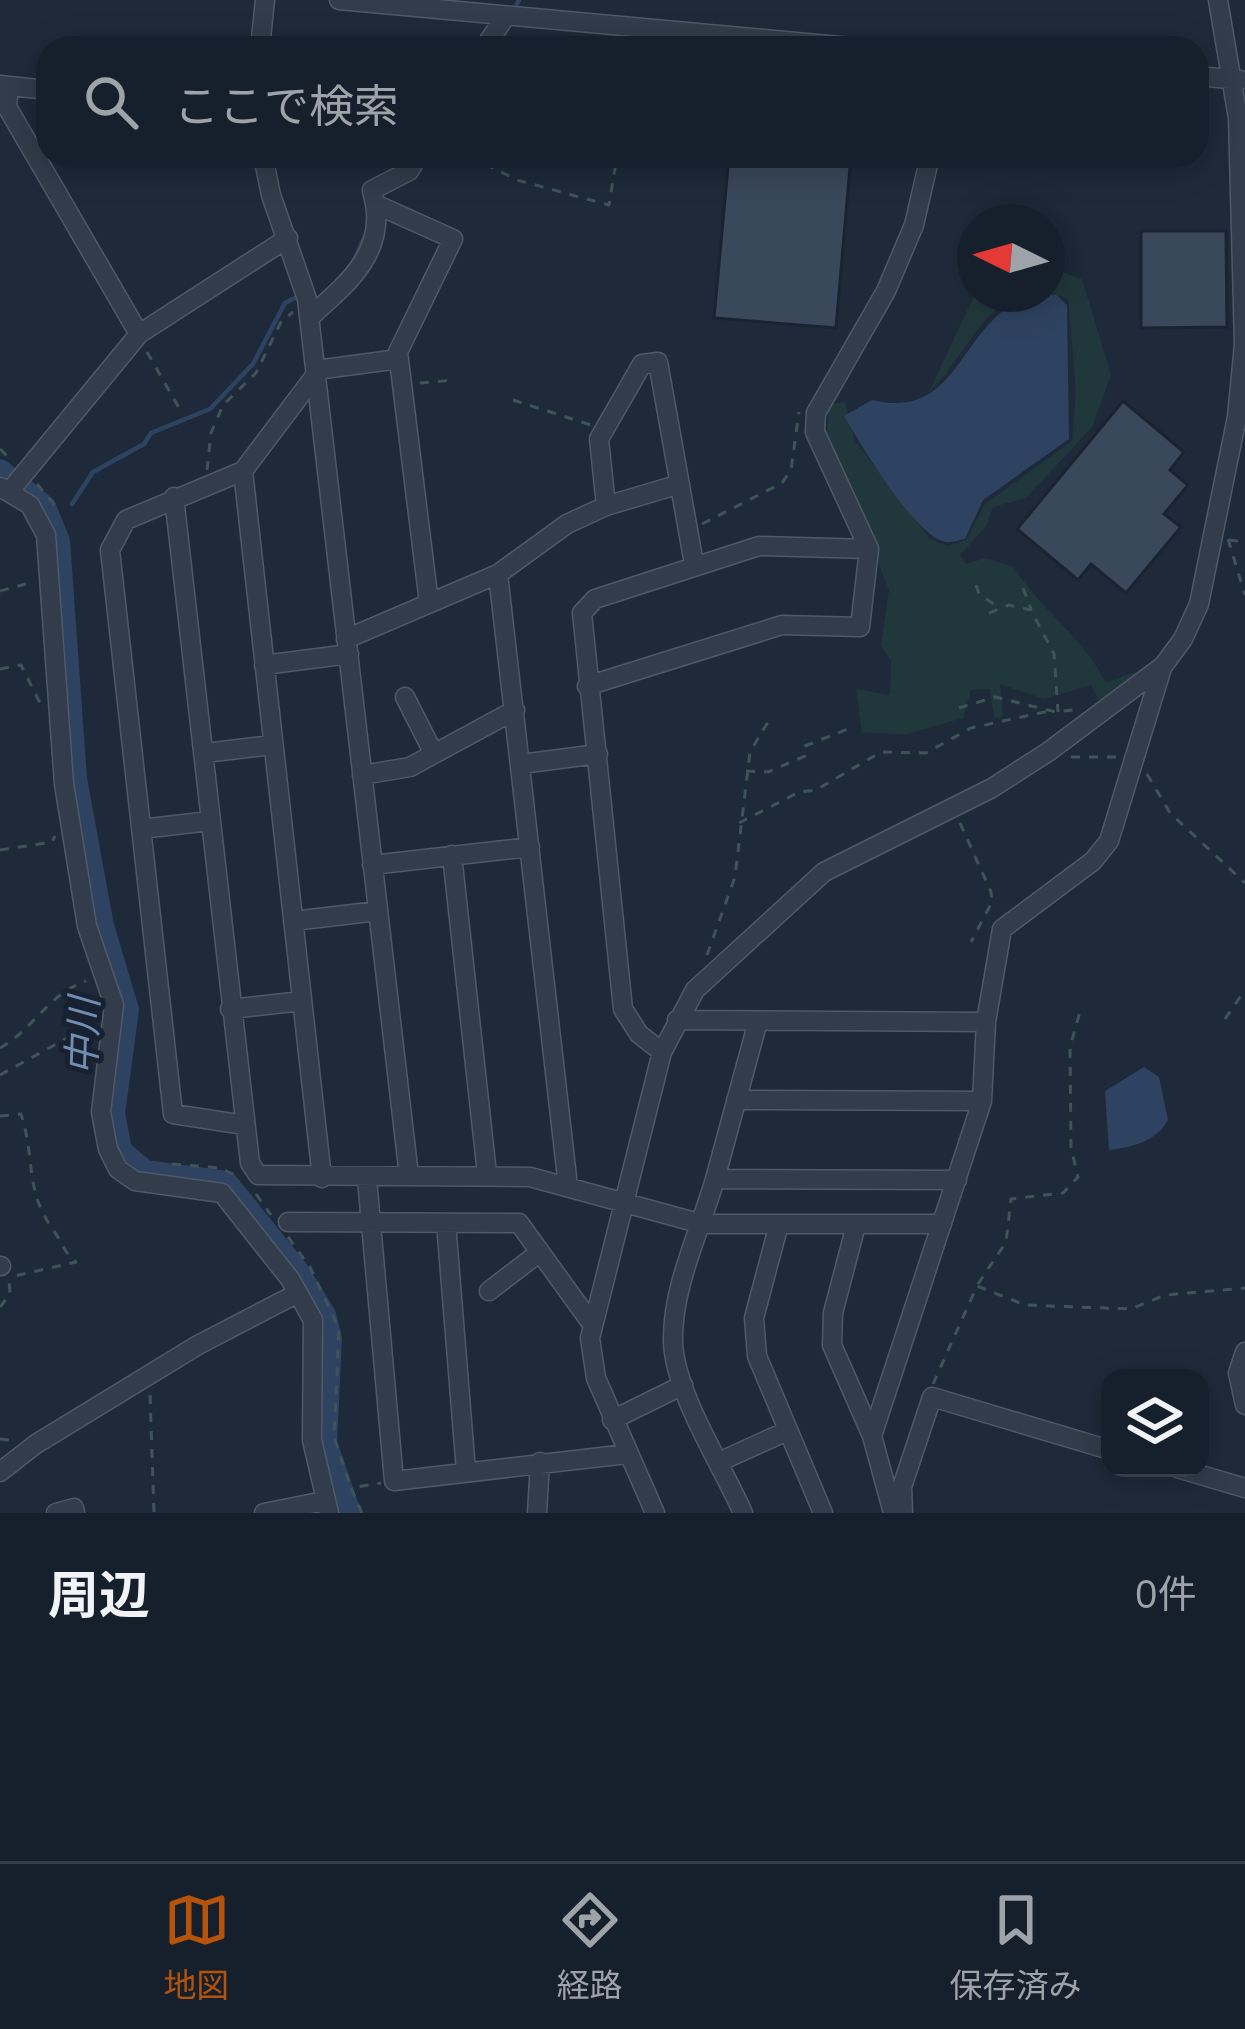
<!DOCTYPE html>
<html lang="ja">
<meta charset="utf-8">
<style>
body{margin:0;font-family:"IBM Plex Sans","Noto Sans JP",sans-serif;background:#1f2834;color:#f1f3f6}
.controls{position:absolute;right:36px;bottom:36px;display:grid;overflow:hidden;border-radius:24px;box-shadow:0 6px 30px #0003}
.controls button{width:108px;height:108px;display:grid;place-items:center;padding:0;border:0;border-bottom:3px solid #353e48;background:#16202c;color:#f1f3f6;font:60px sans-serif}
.compass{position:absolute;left:957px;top:204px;width:108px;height:108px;border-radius:50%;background:#16202c;box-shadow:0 6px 30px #0003;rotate:275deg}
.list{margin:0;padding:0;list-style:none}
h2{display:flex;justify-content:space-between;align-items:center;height:156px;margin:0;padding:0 48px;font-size:51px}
h2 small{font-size:39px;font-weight:400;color:#9ea3a9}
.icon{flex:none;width:66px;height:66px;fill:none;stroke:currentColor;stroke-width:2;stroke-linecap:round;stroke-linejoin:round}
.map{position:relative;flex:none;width:1245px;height:1513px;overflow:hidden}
.search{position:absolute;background:#16202c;box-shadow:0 6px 30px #0003;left:36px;right:36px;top:36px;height:132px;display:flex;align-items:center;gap:30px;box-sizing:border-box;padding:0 42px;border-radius:36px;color:#9ea3a9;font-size:45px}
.sheet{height:348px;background:#16202c}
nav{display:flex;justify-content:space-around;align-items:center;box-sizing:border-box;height:168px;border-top:3px solid #353e48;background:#16202c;font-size:33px;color:#9ea3a9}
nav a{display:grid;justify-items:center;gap:6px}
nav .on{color:#b45309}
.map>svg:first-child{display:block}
.green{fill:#20383b}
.water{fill:#2e4361}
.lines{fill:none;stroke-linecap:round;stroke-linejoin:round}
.stream{stroke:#2e4361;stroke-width:4.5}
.river{stroke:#2e4361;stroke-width:24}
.building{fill:#3a485b;stroke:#1a2331;stroke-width:3}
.minor-casing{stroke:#4f5968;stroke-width:21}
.path{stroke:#3e5558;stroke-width:3;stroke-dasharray:9 9;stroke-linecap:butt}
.minor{stroke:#323c4a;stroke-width:18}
.labels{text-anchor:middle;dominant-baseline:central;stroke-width:10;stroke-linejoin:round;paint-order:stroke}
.water-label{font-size:39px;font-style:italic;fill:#718db2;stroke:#18212f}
</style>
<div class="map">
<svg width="1245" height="1513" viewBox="0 0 1245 1513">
<rect width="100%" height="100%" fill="#1e2a3a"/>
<!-- green -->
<path class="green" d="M1047,267L1082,279L1111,375L1092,427L1026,498L993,507L986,526L960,555L966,564L985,558L1014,567C1041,611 1083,636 1106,683L1135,672L1141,678L1100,703L1091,685L1044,699L1000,684L1003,717L994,718L990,689L971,690L963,718L908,734L862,733L856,689L890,695L891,661L881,646L889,590L827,434L829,405L845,402L855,441L930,539L948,546L966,540L985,504L1072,441L1076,391L1068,299L1047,291Z
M975,294H1023C977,311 963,361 929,392Z"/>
<!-- water -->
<path class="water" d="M1034,294L1057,295L1067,305L1069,439L983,500L965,539C959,540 952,543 946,542C916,538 859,442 844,416L872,400C963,422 957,319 1034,294Z
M1144,1067L1159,1077L1168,1120C1156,1142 1132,1147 1109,1150L1105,1091Z"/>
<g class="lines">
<!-- stream -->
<path class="stream" d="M517,4L519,0
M355,258L365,236
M72,504L93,472L144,444L151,433L210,409L253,364L285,303L295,298"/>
<!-- river -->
<path class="river" d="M0,471L44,507L58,541L75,779L102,926L127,1010L113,1113L120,1151L145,1172L226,1183L297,1271L324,1315L330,1339L325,1443L349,1513"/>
</g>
<!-- building -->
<path class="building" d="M729,156H851L836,328L714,318Z
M1141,231H1226L1227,327L1141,328Z
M1123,401L1184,452L1170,470L1188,485L1164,514L1181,527L1126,593L1091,564L1078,580L1017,529Z"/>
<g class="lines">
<!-- minor casing -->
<g class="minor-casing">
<path id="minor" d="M339,0L861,48
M260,48L265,0
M484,48L506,16
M1197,76L1240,80
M0,85L48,90
M9,86L7,107L139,334
M263,156L271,195L307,299L409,1176
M375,204L372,190L409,171L418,156
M309,318C344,286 384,256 375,204L453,239L398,352L429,603
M316,370L399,359
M243,471L322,1178
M0,487L30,505L46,535L64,784L87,926L114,1005L101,1112L108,1149L118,1169L135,1181L222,1193L290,1279L313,1320L312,1440L329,1513
M9,492L139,334L288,238
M174,497L250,1163L258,1175L530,1177L702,1224H942
M606,506L680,484
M498,574L568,1186
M346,639L498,574L567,524L606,506L599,439L642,364L658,362L694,564
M264,665L349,654
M587,686L782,625L860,627L869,549L815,432L816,413L886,291L914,225L930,156
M405,697L434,754
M205,753L272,745
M521,764L598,754
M362,775L410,767L515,710
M141,829L210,821
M452,855L487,1174
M372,865L530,847
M293,921L378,911
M230,1009L302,1001
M677,1020L986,1022
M758,1021L715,1179L957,1180
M662,1052L639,1034L623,1009L582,613L595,599L759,546L869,549
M736,1100L982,1101
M245,1125L173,1114L110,550L126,520L243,471L317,373
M367,1179L394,1481L627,1454
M715,1179C700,1231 672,1287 673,1341C674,1392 722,1465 743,1513
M288,1222L519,1223L592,1324
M446,1223L466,1471
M779,1224L754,1318L757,1356L823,1513
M856,1225L833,1313L832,1345L872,1436L893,1513
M0,1266H1
M489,1291L540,1252
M1245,1352L1238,1373L1245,1405
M612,1420L683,1385
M872,1436L982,1101L986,1022L1002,929L1093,861L1109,841L1162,668
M721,1461L787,1431
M1177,1468L1245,1488
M0,1472L36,1444L198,1345L298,1293
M56,1513L74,1508L75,1513
M264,1513L324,1501
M537,1513L540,1462
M655,1513L596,1378L590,1338L662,1052L695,990L824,872L992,788L1048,752L1163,666L1183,639L1199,604L1237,417L1244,344L1238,118L1218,0
M903,1513L902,1487L932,1397L1110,1450"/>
</g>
<!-- path -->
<path class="path" d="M167,156L168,166
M469,156L517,180L609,205L617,156
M597,156L613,159
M147,352L182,413
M420,383L454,380
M513,400L591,425
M0,449L12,461
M207,470L211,433L223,405L256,373L281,322L293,312
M37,484L59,510
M702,524L782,483L791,470L799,412
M1228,539L1245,595
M1229,540L1245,542
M976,585L979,594L998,607
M1023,588L1031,609
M0,591L33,582
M989,613L1009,605L1031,610L1054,654L1058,712
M0,669L21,665L42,707
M959,708L995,697L1056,712L1081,709
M1071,757H1121
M746,771L768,772L805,756V746L853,727
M1147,774L1170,813L1245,883
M739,823L799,792L816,790L881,752L926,753L971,728L1049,711
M960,823L991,892L992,902L971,942
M0,850L52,842L55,836
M707,955L735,877L750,752L771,717
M1225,1019L1245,990
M0,1048C33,1030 48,994 86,981
M0,1075L80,1031
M0,1116L21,1114C36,1161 24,1190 54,1231C62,1242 64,1253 76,1262L15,1276
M172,1164L220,1168L239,1177
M256,1194L271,1215
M288,1237L310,1267L339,1329L334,1437L351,1488
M978,1284L1006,1242L1011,1199L1063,1193L1078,1177L1071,1148L1070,1047L1081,1008
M0,1307L10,1294L9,1280
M933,1384L977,1286L1025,1305L1131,1309L1165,1295L1245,1288
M150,1395L154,1513
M0,1439L14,1441
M362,1513L351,1488L381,1483"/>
<!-- minor -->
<use href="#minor" class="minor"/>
</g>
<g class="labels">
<!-- water labels -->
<g class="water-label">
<text transform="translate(82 1036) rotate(-88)">中川</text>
</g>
</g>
</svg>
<div class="controls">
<button><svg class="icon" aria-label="layers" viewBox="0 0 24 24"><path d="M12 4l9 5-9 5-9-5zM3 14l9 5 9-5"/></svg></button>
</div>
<svg class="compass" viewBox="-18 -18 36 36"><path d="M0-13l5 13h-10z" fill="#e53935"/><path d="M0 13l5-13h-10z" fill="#9ea3a9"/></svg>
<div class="search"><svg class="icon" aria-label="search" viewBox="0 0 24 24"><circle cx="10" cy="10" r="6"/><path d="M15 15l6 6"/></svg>ここで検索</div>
</div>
<section class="sheet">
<h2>周辺<small>0件</small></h2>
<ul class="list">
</ul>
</section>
<nav>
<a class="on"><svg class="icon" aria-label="map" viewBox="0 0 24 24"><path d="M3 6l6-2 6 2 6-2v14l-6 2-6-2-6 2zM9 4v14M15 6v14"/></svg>地図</a>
<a><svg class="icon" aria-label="directions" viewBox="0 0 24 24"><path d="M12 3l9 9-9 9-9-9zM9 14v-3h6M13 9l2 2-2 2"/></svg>経路</a>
<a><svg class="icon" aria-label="saved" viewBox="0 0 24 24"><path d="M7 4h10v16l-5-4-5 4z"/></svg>保存済み</a>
</nav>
